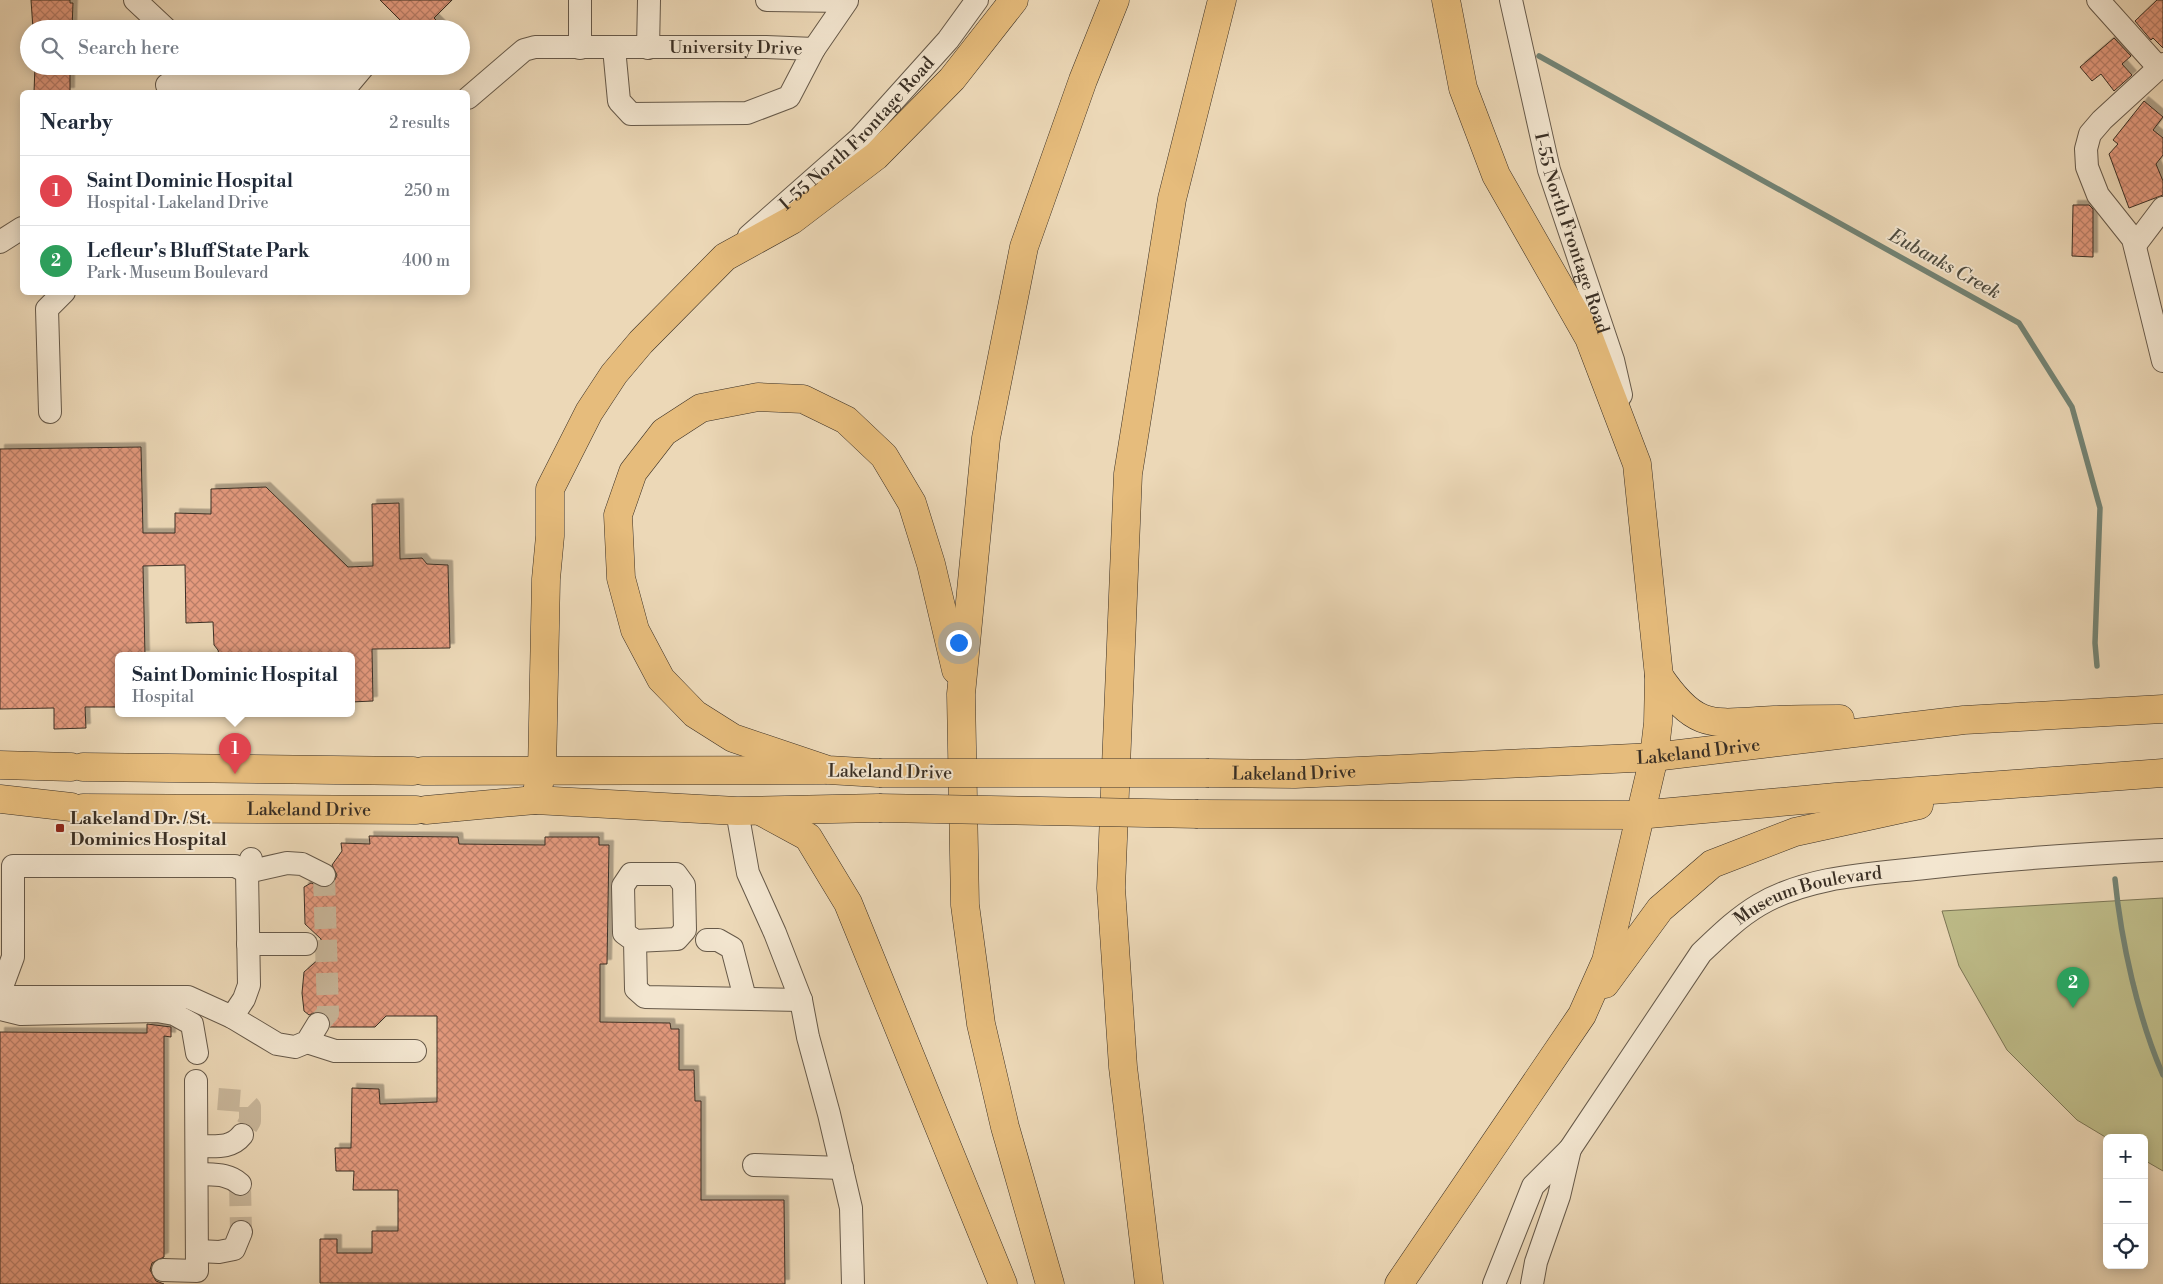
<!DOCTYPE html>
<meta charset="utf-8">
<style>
body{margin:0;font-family:"Libre Bodoni",serif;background:#f6f6f7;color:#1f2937}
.controls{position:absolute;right:15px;bottom:15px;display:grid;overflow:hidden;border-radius:8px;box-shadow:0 2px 12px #0003}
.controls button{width:45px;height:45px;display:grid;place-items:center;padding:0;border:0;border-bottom:1px solid #e0e1e3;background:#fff;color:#1f2937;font:25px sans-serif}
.you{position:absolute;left:958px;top:642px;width:18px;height:18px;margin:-12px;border:4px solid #fff;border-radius:50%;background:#1a73e8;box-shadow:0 0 0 8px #1a73e833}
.badge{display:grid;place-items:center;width:32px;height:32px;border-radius:50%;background:#0b8043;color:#fff;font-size:16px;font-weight:700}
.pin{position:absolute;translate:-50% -41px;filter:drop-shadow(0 1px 2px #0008)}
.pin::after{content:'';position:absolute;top:26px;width:18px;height:15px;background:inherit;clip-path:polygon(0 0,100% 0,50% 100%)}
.popup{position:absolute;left:115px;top:652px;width:240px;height:65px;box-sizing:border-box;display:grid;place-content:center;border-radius:8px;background:#fff;filter:drop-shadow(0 1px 4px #0005);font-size:16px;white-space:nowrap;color:#747a83}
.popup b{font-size:19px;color:#1f2937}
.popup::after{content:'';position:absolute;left:50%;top:100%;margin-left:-10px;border:10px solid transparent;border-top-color:#fff}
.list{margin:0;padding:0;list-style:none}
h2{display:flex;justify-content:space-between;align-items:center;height:65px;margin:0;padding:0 20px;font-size:21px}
h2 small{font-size:16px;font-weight:400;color:#747a83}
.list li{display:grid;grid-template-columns:32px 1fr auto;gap:15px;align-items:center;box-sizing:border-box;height:70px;padding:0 20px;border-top:1px solid #e0e1e3}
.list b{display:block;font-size:19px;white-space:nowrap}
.list p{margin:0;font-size:16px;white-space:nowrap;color:#747a83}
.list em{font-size:16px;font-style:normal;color:#747a83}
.icon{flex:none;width:28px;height:28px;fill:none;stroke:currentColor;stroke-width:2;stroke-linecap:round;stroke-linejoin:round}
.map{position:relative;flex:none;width:2163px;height:1284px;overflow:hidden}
.search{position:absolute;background:#fff;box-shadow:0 2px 12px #0003;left:20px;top:20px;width:450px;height:55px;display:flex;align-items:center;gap:12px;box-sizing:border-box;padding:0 18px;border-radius:28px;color:#747a83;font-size:19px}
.panel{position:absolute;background:#fff;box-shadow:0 2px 12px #0003;left:20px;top:90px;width:450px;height:205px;border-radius:8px}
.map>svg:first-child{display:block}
.green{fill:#bebc89;stroke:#7c7656}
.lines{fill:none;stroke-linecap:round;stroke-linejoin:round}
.stream{stroke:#738374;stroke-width:5.5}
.building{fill:url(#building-cross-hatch);stroke:#3a2f24;filter:url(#shadow)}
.minor-tunnel{stroke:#c8b69a;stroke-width:22;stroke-dasharray:22 11;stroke-linecap:butt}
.minor-casing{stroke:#665949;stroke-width:24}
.major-casing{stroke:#3a2f24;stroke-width:29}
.highway-casing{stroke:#3a2f24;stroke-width:29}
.minor{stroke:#f3e6d0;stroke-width:22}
.major{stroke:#e6bc7c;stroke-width:28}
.highway{stroke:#e6bc7c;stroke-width:28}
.highway-bridge-casing{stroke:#3a2f24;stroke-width:29;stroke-linecap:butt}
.highway-bridge{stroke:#e6bc7c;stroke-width:28}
.poi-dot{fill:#8f2418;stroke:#f3e6d0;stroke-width:2}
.labels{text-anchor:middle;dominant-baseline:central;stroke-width:4;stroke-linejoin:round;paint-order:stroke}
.street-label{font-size:18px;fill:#3a2f24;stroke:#f3e6d0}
.poi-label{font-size:18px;font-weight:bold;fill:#3a2f24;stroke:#f3e6d0;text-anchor:start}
.water-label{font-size:19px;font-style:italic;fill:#4d4b3f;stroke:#f3e6d0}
</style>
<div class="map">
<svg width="2163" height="1284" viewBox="0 0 2163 1284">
<defs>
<pattern id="building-cross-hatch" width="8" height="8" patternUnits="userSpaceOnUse" patternTransform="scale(1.25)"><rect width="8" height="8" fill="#e49a7e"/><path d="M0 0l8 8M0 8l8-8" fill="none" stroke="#ba7e67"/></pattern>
<filter id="shadow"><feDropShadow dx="4.5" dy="-4.5" stdDeviation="0" flood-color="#0004"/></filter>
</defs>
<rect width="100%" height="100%" fill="#ecd8b7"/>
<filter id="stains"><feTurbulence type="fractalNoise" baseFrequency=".004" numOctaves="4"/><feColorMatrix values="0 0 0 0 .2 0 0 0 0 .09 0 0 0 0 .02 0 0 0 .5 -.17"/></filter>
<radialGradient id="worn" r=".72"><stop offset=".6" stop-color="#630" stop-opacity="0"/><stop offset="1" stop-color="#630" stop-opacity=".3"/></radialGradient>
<!-- green -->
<path class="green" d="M2163,898V1171L2144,1160V1138H2107L2077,1120L2007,1050L1959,966L1942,911Z"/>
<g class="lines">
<!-- stream -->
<path class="stream" d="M1539,56L2019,323L2072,407L2100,508L2095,643L2097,666
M2115,879C2121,941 2138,1018 2163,1075"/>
</g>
<!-- building -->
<path class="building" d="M31,0H70V3H73L72,29H33Z
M380,0H452L434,18L445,29H409Z
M2157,0H2163V48L2153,38L2151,40L2135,21Z
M2114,38L2131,56L2122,64L2132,75L2114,91L2101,74L2092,81L2080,67Z
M35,66H70V92H34Z
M2144,101L2163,117L2153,130L2163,138V155L2156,164L2163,181V195L2129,208L2109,154L2118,144L2113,140Z
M2073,205H2089L2093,209V257L2072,256Z
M141,447L143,533H175V513L211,514V489L266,487L348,567L373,566L372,504L399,503L400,559L422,558L427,564L448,565L450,648L372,649L373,701L351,702V655H219L218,650L214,645L213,622L186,623L185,565L143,566L145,655H119V707H85L86,728L54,729V708L0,709V449Z
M369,836L458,837L459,844L545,845V837H599V845H609L607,964H600V1022L670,1023L671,1029H679V1070H694L695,1101H701V1200H784L785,1284L320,1283V1239H337V1253H372V1231H398V1190H353L354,1171H336L335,1148H351L352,1088L379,1089L380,1104L437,1102V1016H386L375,1027H330V1018L324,1013L318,1011L309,1015L304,1011L302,993L304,972L320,958L321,939L305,924L304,887L311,883L324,888L332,886L337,875L332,865L342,851L341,843L370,844Z
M147,1024L171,1027V1037L164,1036V1257L152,1263L150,1270L156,1281L164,1284H0V1032L147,1033Z"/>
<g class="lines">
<!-- minor-tunnel -->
<path class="minor-tunnel" d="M318,1024L328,1013L324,875
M218,1099L244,1101L250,1107V1121L242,1135
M240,1184L241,1232"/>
<!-- minor casing -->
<g class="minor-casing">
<g id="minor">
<path d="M135,0L166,29"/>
<path d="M767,0L847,1L814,49"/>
<path id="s1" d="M1511,0L1549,170L1613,360L1621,395"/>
<path d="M2098,0L2159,68"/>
<path d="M580,48V0"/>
<path d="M648,48L649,0"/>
<path d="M2163,64L2102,120L2090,134L2086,149L2087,167L2098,195L2133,239L2163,361"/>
<path d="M167,85H322V92"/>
<path d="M322,85H348L364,66"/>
<path id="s2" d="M468,98L524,50L535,47H766L814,49L789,97L747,113L631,114L619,101L614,48"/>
<path id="s3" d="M749,236L859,139L948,40L977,0"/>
<path d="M0,242L22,228"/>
<path d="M2135,245L2163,208"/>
<path d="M50,412L47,309L64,292"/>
<path d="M737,811L748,873L775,933L801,1000L808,1037L829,1114L851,1208L853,1284"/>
<path d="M707,940H718L732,948L745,998"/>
<path d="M635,941L677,939L685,930L684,885L676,874H631L623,886L624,933L635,941L636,989L645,997L801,1000"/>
<path d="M248,944H306"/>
<path d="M0,992L13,957V866H235L247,872L287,863L302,864L324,875"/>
<path d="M0,997H188L232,1017L277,1044L295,1047L307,1042L318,1024"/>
<path d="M0,1009L21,1014L157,1011L174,1014L192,1024L197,1053"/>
<path d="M232,1017L244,999L249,985L247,872L251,859"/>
<path d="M307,1042L335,1051H415"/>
<path d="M198,1146C215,1146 231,1149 242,1135"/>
<path d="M754,1165L842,1168"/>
<path d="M198,1174C214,1175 228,1173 240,1184"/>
<path d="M198,1251L219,1252L234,1249L241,1232"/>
<path d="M163,1270L197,1271L196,1081"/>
<path id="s4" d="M1494,1284L1533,1186L1570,1149L1701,953C1719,936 1737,918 1759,905C1808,876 1870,874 1925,868C2004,859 2083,854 2163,850"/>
<path d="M1532,1284L1536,1262L1559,1196L1570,1149"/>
</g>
</g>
<!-- major casing -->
<g class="major-casing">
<g id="major">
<path d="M0,765L71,767"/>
<path d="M83,767L413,771"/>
<path d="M423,771L824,770"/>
<path d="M0,799L71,807"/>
<path id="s5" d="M83,808L416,810"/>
<path d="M426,810L535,800"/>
</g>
</g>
<!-- highway casing -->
<g class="highway-casing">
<g id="highway">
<path d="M1659,676C1697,732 1713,723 1774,720C1796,719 1818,719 1840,719"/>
<path d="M879,773L828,770L733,738L695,714L661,679L635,630L621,578L618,515L633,472L664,432L701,408L758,397L803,399L846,420L884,456L912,503L931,564L956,670"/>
<path id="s6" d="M1209,773L1295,774L1654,757L1964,720L2163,709"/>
<path d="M879,808L737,811L535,800L542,771L546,579L550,536V489L589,412L614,374L641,342L725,257L792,220L876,156L952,79L1014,0"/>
<path d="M762,812L808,837L848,903L1003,1284"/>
<path d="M1198,814L1638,815L1836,797L2163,773"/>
<path d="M1605,984L1660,909L1712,864L1795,832L1919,805"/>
<path d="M1050,1284L1005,1127L981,1024L965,905L961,694L986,438L1024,247L1083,80L1115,0"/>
<path d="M1149,1284L1123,1067L1111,888L1128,474L1172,199L1222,0"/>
<path d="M1399,1284L1582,1015L1606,961L1654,757L1658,723L1659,676L1637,464L1589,338L1496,175L1463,88L1446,0"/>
</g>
</g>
<!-- minor -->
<use href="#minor" class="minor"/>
<!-- major -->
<use href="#major" class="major"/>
<!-- highway -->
<use href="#highway" class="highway"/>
<!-- highway-bridge casing -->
<g class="highway-bridge-casing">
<path id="highway-bridge" d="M879,773H1209
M879,808L1198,814"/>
</g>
<!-- highway-bridge -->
<use href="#highway-bridge" class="highway-bridge"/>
</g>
<!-- markers -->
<rect class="poi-dot" x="55" y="823" width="10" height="10" rx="2.5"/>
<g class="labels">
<!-- street labels -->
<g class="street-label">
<text stroke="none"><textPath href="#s2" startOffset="286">University Drive</textPath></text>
<text stroke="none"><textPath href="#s3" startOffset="149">I-55 North Frontage Road</textPath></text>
<text stroke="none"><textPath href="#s1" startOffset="241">I-55 North Frontage Road</textPath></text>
<text stroke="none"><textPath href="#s6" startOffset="490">Lakeland Drive</textPath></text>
<text transform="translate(890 772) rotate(1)">Lakeland Drive</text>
<text stroke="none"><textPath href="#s6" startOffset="85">Lakeland Drive</textPath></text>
<text stroke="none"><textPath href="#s5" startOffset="226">Lakeland Drive</textPath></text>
<text stroke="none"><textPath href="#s4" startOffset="519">Museum Boulevard</textPath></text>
</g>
<!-- poi labels -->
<g class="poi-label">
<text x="70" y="818">Lakeland Dr. / St.<tspan x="70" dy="21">Dominics Hospital</tspan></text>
</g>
<!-- water labels -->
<g class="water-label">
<text transform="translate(1945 264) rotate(29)">Eubanks Creek</text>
</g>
</g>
<rect width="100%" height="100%" filter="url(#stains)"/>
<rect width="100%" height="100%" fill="url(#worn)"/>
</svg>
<div class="controls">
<button>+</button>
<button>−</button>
<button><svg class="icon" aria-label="locate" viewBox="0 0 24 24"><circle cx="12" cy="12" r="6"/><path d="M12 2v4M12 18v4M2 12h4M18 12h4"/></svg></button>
</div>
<div class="you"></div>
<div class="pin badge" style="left:235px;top:774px;background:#e0444e">1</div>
<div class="popup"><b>Saint Dominic Hospital</b>Hospital</div>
<div class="pin badge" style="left:2073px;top:1008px;background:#2e9e5b">2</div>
<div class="search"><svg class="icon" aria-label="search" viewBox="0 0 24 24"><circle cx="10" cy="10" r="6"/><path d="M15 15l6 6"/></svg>Search here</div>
<section class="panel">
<h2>Nearby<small>2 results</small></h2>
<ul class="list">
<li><span class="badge" style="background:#e0444e">1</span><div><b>Saint Dominic Hospital</b><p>Hospital · Lakeland Drive</p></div><em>250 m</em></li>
<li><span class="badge" style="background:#2e9e5b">2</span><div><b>Lefleur's Bluff State Park</b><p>Park · Museum Boulevard</p></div><em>400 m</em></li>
</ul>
</section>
</div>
